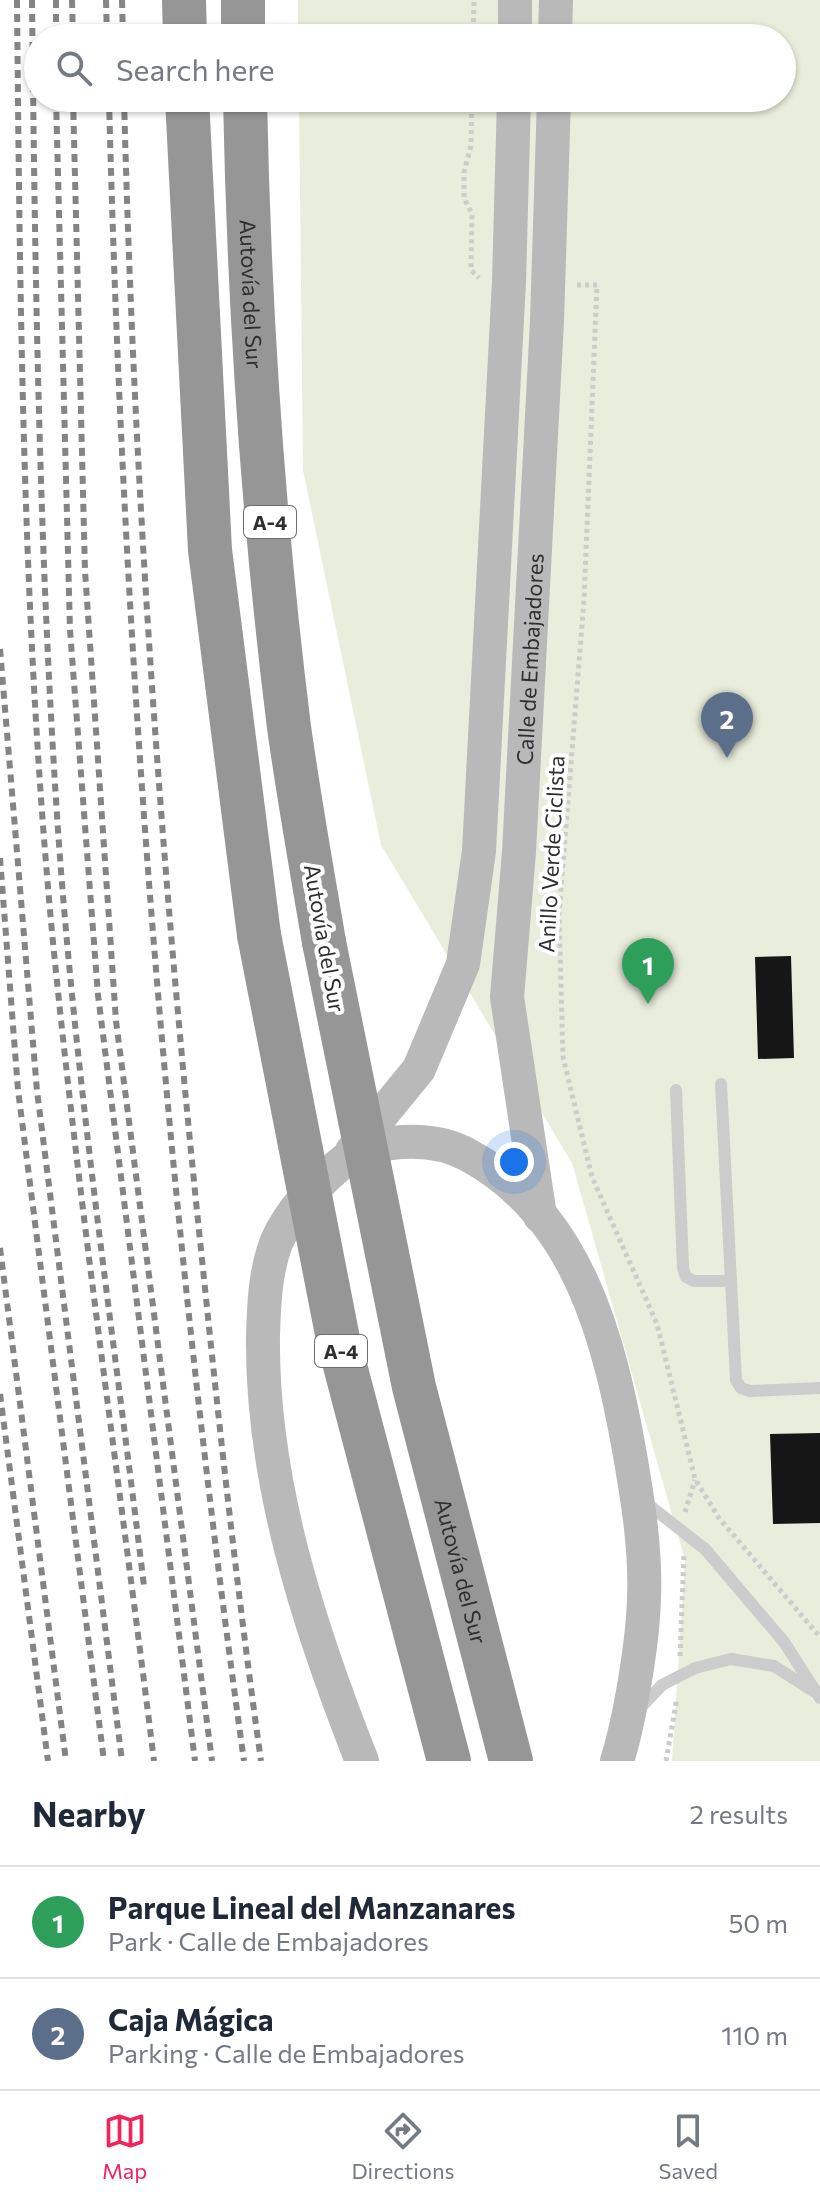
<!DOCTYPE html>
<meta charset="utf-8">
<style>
body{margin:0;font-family:Commissioner,sans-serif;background:#f2f2f3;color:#1f2937}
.you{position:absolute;left:514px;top:1162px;width:28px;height:28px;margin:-20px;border:6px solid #fff;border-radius:50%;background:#1a73e8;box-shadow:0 0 0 12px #1a73e833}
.badge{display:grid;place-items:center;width:52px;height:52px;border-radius:50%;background:#f3245c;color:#fff;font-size:26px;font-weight:700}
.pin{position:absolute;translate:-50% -66px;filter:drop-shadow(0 2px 4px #0008)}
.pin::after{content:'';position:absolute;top:42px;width:28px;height:24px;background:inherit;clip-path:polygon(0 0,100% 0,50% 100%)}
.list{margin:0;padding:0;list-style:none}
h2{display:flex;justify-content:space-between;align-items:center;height:104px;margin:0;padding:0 32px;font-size:34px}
h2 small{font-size:26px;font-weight:400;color:#747a83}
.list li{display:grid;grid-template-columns:52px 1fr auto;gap:24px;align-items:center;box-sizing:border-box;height:112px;padding:0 32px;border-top:2px solid #e0e1e3}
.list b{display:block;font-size:30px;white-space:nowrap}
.list p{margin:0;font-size:26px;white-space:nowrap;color:#747a83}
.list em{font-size:26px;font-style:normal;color:#747a83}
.icon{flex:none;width:44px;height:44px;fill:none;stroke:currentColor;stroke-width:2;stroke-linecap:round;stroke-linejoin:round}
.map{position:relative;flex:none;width:820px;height:1761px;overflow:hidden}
.search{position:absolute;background:#fff;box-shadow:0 2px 6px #0004;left:24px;right:24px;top:24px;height:88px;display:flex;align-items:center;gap:20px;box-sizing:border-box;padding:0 28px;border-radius:44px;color:#747a83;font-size:30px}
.sheet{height:328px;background:#fff}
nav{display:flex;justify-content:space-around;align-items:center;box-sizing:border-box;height:112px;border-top:2px solid #e0e1e3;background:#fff;font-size:22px;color:#747a83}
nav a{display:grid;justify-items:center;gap:4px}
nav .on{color:#f3245c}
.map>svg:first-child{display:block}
.green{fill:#e9eddb}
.building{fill:#161616}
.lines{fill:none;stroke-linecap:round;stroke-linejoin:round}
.path{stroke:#ccc;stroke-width:5;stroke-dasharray:4 4;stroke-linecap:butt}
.lane{stroke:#ccc;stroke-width:12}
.secondary{stroke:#b9b9b9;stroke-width:34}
.highway{stroke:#969696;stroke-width:44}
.rail{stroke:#848484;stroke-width:6;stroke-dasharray:8 6;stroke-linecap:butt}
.highway-bridge{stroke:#969696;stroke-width:44}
.labels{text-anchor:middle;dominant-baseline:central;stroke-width:8;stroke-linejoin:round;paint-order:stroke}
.shield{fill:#fff;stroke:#6d6d6d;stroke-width:2}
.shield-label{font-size:20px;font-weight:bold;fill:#2f2f2f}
.street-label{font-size:22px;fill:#2f2f2f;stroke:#fff}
</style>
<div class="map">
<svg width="820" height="1761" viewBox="0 0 820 1761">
<rect width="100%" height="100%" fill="#fff"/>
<!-- green -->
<path class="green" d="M298,0H820V1761H672L685,1560L572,1163L381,845L303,470L299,98H782V38H298Z"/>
<!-- building -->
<path class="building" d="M791,956L794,1058L758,1059L755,957Z
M820,1433V1523L773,1524L770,1434Z"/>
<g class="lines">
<!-- path -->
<path class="path" d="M473,38L474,0
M472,98L471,146L464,172V198L472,214L471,270L479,278
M577,285H597L584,600L559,914L563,1057L592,1177L657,1324L695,1479L719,1518L820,1637
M685,1512L695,1480
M680,1656L684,1554
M666,1761L677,1698"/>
<!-- lane -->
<path class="lane" d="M721,1084L736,1380L741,1388L750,1391L820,1388
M676,1090L683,1268L686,1277L694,1281H730
M645,1502L705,1549L784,1642L820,1698
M639,1709L662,1685L695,1668L731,1659L774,1666L813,1691"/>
<!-- secondary -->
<g class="secondary">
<path d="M515,38V0"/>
<path d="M555,38L556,0"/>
<path d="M352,1151L419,1069L463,964L479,851L509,281L514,98"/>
<path id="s1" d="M540,1216L507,997L519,852L547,321L554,98"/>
<path d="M362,1761C309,1627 261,1480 263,1335C264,1305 265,1273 276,1243C290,1211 313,1188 339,1165C371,1137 432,1135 468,1155C579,1214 610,1342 630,1455C638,1501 646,1551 644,1598C643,1641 630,1720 617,1761"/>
</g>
<!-- highway -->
<g class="highway">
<path d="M184,0L185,38"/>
<path d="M243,0V38"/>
<path d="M187,98L210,550L259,935"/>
<path id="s2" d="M245,98C249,307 263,519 289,727C299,799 312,871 324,942"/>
</g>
<!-- rail -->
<path class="rail" d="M17,0C20,311 23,622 52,932C79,1209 120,1485 154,1761
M32,0C35,272 39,544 57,815C74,1073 113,1330 144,1586
M56,0V38
M72,0L73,38
M106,0L107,38
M122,0L123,38
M56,98L70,630L98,995L195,1761
M73,98L85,571L116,1021L212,1761
M109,98C123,654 167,1210 244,1761
M124,98C134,489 162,880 203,1269C220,1434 238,1598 261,1761
M0,649L37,1091L122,1761
M0,858L18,1090L104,1761
M0,1248L66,1761
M0,1394L48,1761"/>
<!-- highway-bridge -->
<g class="highway-bridge">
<path d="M259,935L338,1339L449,1761"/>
<path id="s3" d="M324,942L414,1387L511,1761"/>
</g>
</g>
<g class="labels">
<!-- shield labels -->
<g class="shield">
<rect x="244" y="506" width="52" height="32" rx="6"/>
<rect x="315" y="1335" width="52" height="32" rx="6"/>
</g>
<g class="shield-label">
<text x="270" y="522">A-4</text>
<text x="341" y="1351">A-4</text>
</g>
<!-- street labels -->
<g class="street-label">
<text stroke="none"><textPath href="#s2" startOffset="196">Autovía del Sur</textPath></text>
<text stroke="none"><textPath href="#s1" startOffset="560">Calle de Embajadores</textPath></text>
<text transform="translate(551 854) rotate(-87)">Anillo Verde Ciclista</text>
<text transform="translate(325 938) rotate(80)">Autovía del Sur</text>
<text stroke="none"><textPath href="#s3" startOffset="644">Autovía del Sur</textPath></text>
</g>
</g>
</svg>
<div class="you"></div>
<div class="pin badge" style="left:648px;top:1004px;background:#2e9e5b">1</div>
<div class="pin badge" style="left:727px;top:758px;background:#5c6f8a">2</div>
<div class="search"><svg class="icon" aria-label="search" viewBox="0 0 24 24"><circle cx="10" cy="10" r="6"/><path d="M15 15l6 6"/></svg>Search here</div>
</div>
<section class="sheet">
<h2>Nearby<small>2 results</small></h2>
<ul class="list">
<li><span class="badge" style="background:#2e9e5b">1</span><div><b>Parque Lineal del Manzanares</b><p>Park · Calle de Embajadores</p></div><em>50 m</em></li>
<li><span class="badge" style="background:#5c6f8a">2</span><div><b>Caja Mágica</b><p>Parking · Calle de Embajadores</p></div><em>110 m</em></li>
</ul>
</section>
<nav>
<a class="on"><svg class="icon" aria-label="map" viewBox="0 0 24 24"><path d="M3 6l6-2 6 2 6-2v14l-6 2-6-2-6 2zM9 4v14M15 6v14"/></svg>Map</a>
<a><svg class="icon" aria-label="directions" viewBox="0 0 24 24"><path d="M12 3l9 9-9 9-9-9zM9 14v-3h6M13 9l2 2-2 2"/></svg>Directions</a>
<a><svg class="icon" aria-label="saved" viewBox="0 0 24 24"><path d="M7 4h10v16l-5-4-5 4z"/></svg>Saved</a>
</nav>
